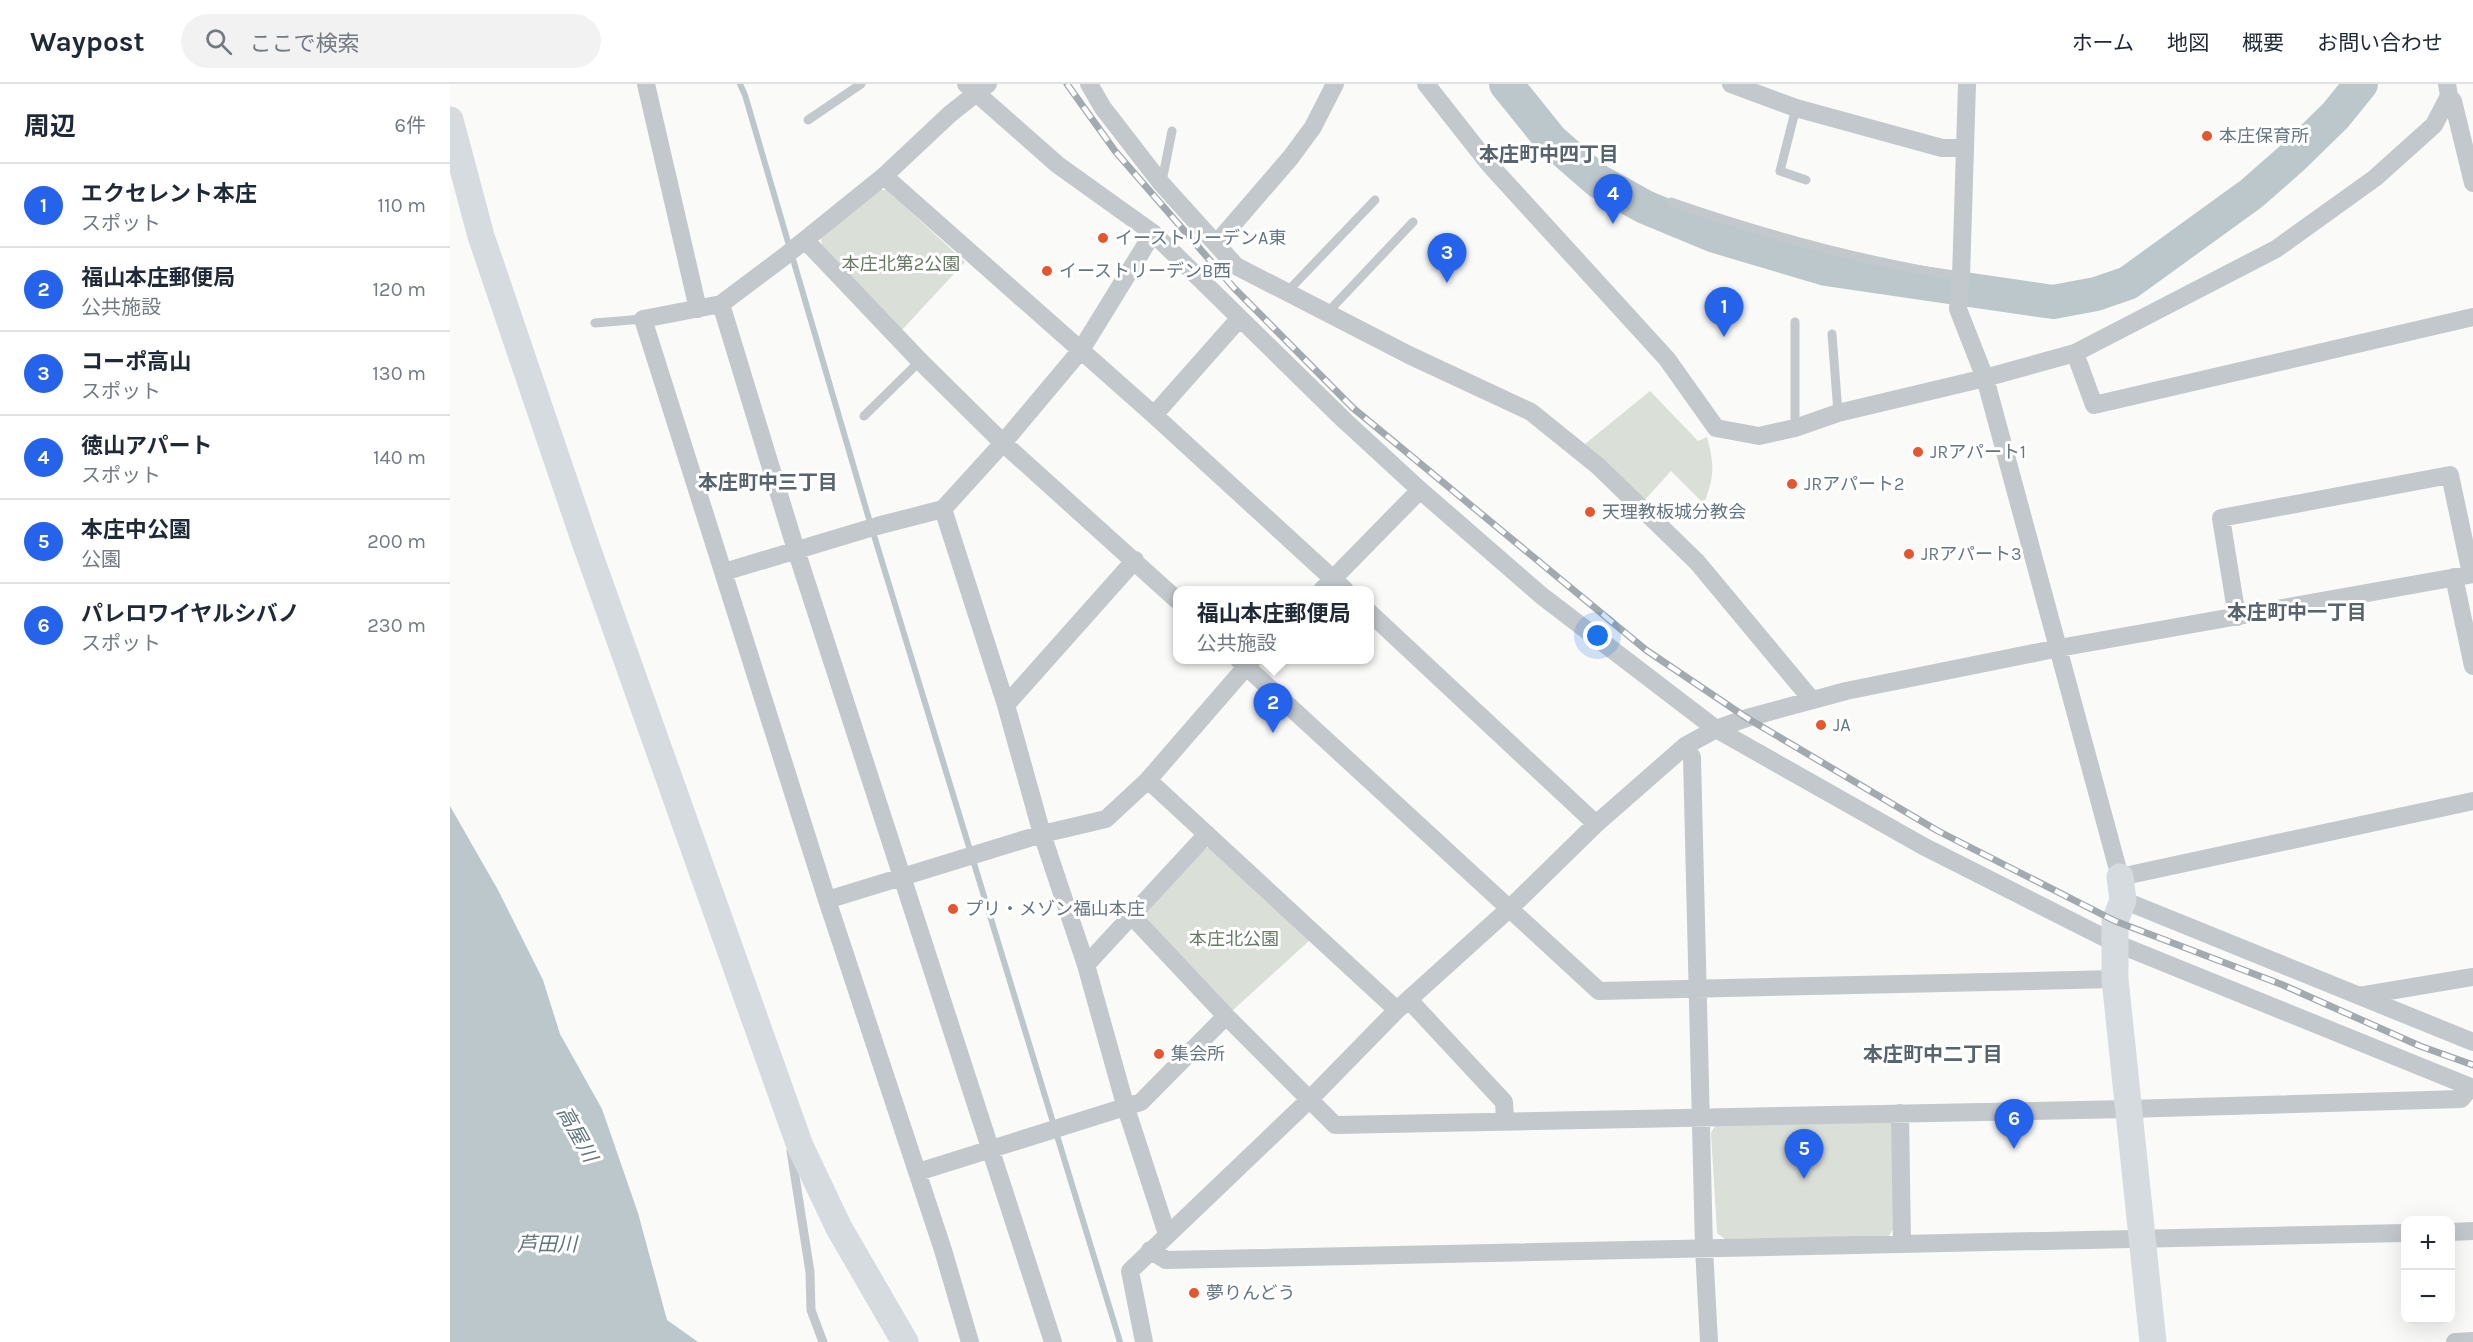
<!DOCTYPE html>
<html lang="ja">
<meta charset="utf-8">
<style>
body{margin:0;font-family:Karla,"Noto Sans JP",sans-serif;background:#f2f2f3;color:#1f2937}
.controls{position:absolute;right:18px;bottom:18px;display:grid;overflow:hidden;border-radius:12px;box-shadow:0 6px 24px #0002}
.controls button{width:54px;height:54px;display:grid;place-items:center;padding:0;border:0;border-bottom:2px solid #e0e1e3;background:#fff;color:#1f2937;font:30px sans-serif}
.you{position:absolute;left:1148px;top:552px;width:21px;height:21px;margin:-15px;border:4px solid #fff;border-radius:50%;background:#1a73e8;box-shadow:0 0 0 9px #1a73e833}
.badge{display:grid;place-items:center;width:39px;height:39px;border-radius:50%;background:#2563eb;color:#fff;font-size:20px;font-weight:700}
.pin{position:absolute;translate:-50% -50px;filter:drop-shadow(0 2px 3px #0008)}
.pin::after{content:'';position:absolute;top:32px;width:21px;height:18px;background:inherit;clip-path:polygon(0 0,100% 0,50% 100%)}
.popup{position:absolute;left:723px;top:502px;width:201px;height:78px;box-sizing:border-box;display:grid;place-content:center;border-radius:12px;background:#fff;filter:drop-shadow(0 2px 4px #0005);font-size:20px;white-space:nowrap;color:#747a83}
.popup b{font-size:22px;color:#1f2937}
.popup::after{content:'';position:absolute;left:50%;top:100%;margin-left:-12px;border:12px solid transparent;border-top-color:#fff}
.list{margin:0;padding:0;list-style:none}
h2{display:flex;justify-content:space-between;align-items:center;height:78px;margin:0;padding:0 24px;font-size:26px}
h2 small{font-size:20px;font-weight:400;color:#747a83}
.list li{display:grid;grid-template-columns:39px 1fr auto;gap:18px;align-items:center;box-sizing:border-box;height:84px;padding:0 24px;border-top:2px solid #e0e1e3}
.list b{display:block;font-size:22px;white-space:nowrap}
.list p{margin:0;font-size:20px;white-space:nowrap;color:#747a83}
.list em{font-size:20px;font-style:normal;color:#747a83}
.icon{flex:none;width:33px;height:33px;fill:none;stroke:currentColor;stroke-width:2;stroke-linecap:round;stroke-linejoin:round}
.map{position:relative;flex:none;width:2023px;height:1258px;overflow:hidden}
header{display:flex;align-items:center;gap:36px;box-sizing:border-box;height:84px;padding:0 30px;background:#fff;border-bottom:2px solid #e0e1e3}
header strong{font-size:28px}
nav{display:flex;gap:33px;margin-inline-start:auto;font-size:21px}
.search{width:420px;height:54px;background:#f2f2f3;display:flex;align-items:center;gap:15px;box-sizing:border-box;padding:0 21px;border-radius:33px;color:#747a83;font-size:22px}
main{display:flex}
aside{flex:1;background:#fff}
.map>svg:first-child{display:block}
.green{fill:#dadfd7}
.water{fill:#bbc7cb}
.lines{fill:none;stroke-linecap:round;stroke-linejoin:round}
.stream{stroke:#bbc7cb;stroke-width:6}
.river{stroke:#bbc7cb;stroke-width:34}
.lane{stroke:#c3c8cc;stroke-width:9}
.street{stroke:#c3c8cc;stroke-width:18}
.secondary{stroke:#d6dbdf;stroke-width:27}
.rail-casing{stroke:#a2aab0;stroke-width:7}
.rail{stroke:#fff;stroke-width:4.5;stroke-dasharray:14;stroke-linecap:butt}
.poi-dot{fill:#e4572e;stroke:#fff;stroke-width:2}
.labels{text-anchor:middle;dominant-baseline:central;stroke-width:6;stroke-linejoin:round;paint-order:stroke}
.poi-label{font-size:18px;fill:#657683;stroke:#fff;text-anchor:start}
.park-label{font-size:18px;fill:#687a64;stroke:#fff}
.neighbourhood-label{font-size:20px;font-weight:bold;fill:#57646e;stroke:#fff}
.water-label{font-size:20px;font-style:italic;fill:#60757c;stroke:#fff}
</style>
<header>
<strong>Waypost</strong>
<div class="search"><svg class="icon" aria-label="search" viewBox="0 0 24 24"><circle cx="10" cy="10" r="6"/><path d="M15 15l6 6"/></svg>ここで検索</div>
<nav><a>ホーム</a><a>地図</a><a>概要</a><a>お問い合わせ</a></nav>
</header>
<main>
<aside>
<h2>周辺<small>6件</small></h2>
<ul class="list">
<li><span class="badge">1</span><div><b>エクセレント本庄</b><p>スポット</p></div><em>110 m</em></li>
<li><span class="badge">2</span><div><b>福山本庄郵便局</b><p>公共施設</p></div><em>120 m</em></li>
<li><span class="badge">3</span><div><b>コーポ高山</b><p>スポット</p></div><em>130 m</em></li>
<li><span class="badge">4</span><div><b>徳山アパート</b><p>スポット</p></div><em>140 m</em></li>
<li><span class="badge">5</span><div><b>本庄中公園</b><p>公園</p></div><em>200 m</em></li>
<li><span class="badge">6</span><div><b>パレロワイヤルシバノ</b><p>スポット</p></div><em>230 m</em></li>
</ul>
</aside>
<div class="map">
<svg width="2023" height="1258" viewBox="0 0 2023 1258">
<rect width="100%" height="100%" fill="#fafaf8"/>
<!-- green -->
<path class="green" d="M427,106H437L515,178L451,247L372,162L371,154Z
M1200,307L1248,357L1257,353C1265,382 1264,392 1254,420L1221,387L1192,419L1135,360Z
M751,764H761L860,856L782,927L688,832Z
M1443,1038L1446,1141L1439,1152L1275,1155L1267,1149L1261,1049L1266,1040Z"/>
<!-- water -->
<path class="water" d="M0,722L48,806L93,896L110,950L152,1025L188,1129L217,1236L248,1258H0Z"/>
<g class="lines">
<!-- stream -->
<path class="stream" d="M290,0L295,11L419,435L670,1258"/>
<!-- river -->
<path class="river" d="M1056,0L1101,56L1148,97L1195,123L1265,152L1376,185L1603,218L1646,210L1678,199L1801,110L1842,74L1885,32L1911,0"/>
<!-- lane -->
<path class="lane" d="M1346,24L1330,87L1356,96
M358,36L411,0
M712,97L722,47
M1221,118C1316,151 1412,177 1511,193
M836,209L925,116
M877,229L963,138
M1345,238V344
M145,239L193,235
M1382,250L1388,329
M414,332L470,277
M341,1067L360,1188L361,1226L373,1258"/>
<!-- street -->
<path class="street" d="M196,0L248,225
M516,0L608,81L703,149L894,336L970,406L1092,512L1266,645L1473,762L1663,858L2023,1004
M639,0L653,24L711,99L786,182L959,271L1081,328L1148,382L1247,478L1362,616
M976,0L1039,80L1217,275L1266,344L1309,352L1345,344L1388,329L1535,294L1625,269L1826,165L1925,94L1984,41L1999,12L1997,0
M1281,0L1346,24L1492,64H1513
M1517,0L1511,193L1508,225L1535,294L1670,793L2023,717
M1999,12L2003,17L2023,99
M434,92L704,331L895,506
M355,156L470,277L553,359L727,516
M766,160L841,73L863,43L885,0
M271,220L346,466L603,1258
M1625,269L1644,321L2023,233
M704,331L789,235
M493,425L556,621L592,750L636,881L676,1024L717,1150
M274,488L427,442L493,425L553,359L631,266L703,149
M2004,493L2023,582
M872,506L970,406
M919,528L1146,740
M1787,533L1771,434L2000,391L2021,490
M789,576L1149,907L1665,895
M556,621L685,476
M1235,662L1242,673L1254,1164L1259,1258
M698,696L947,926
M377,816L592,750L656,735L698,696L802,576
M1673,816L2023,958
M681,831L776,932L885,1041L1678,1025L2011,1015L2021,1003
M636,881L757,750
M1909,912L2023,893
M959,916L1054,1018L1055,1036
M1450,1029L1452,1159
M468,1088L691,1018L776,932
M2000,1148L2023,1147
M700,1166L716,1176L1956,1149
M520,1258L493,1166L377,816L193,235L271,220L335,172L434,92L500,30L538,0
M694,1258L680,1187L859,1016L947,926L1060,824L1146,740L1235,662L1266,645L1297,634L1396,607L1609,564L2023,490
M2005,1258L2023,1257"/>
<!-- secondary -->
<path class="secondary" d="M0,36L31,152L135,458L350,1062L389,1144L455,1258
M1670,793L1673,816L1665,837V895L1703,1258"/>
<!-- rail casing -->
<g class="rail-casing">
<path id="rail" d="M617,0L665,67L784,204L903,324L1196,566L1297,634L1488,747L1665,837L1833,901L1970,962L2023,981"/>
</g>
<!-- rail -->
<use href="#rail" class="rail"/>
</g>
<!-- markers -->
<g class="poi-dot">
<circle cx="1757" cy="52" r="6"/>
<circle cx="653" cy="154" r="6"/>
<circle cx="597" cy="187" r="6"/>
<circle cx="1468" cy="368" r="6"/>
<circle cx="1342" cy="400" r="6"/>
<circle cx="1140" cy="428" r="6"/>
<circle cx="1459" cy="470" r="6"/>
<circle cx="1371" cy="641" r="6"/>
<circle cx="503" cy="825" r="6"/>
<circle cx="709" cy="970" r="6"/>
<circle cx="744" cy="1209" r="6"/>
</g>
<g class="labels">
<!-- poi labels -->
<g class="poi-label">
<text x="1769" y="52">本庄保育所</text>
<text x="665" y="154">イーストリーデンA東</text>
<text x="609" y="187">イーストリーデンB西</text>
<text x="1480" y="368">JRアパート1</text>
<text x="1354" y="400">JRアパート2</text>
<text x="1152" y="428">天理教板城分教会</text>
<text x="1471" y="470">JRアパート3</text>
<text x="1383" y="641">JA</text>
<text x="515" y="825">プリ・メゾン福山本庄</text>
<text x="721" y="970">集会所</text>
<text x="756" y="1209">夢りんどう</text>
</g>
<!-- park labels -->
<g class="park-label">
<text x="451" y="180">本庄北第2公園</text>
<text x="784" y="855">本庄北公園</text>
</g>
<!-- neighbourhood labels -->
<g class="neighbourhood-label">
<text x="1099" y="70">本庄町中四丁目</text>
<text x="318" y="398">本庄町中三丁目</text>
<text x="1847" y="528">本庄町中一丁目</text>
<text x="1483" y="970">本庄町中二丁目</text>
</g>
<!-- water labels -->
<g class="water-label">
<text transform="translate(127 1050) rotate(61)">高屋川</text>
<text x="97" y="1160">芦田川</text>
</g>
</g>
</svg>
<div class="controls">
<button>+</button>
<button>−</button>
</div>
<div class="you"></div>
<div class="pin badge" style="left:1274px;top:253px">1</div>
<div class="pin badge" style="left:823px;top:649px">2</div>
<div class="popup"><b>福山本庄郵便局</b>公共施設</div>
<div class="pin badge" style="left:997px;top:199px">3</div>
<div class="pin badge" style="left:1163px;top:140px">4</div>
<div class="pin badge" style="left:1354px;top:1095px">5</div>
<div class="pin badge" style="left:1564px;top:1065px">6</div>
</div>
</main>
